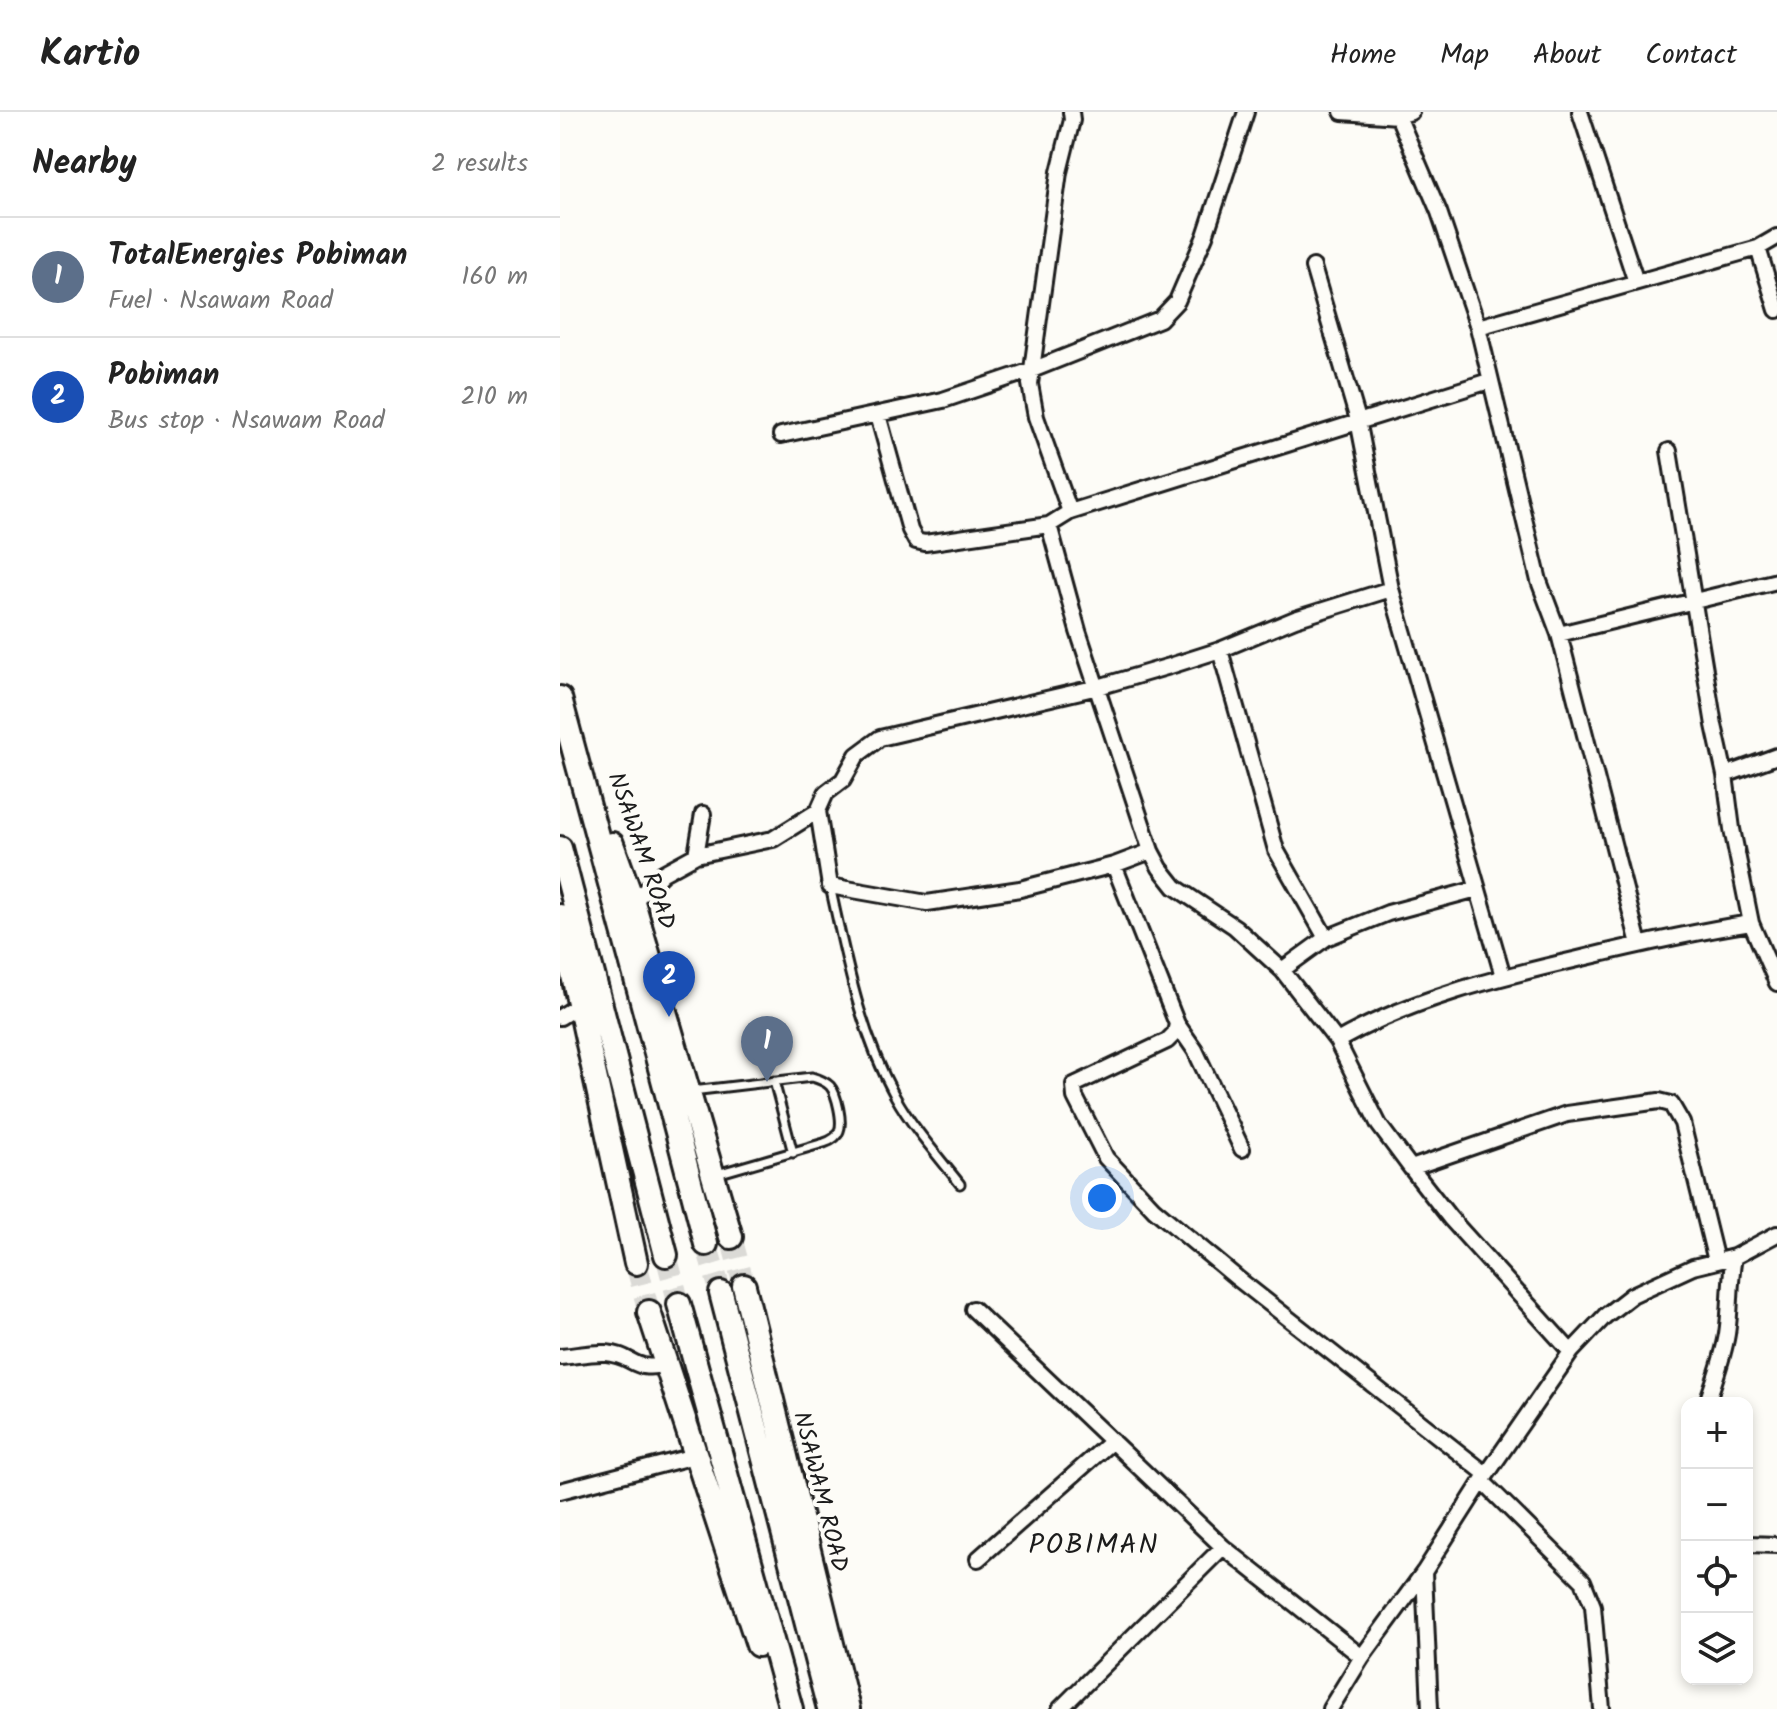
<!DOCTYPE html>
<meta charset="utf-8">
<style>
body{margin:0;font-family:Kalam,sans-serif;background:#f2f2f2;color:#222}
.controls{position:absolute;right:24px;bottom:24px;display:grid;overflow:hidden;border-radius:16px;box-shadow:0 4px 12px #0003}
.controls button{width:72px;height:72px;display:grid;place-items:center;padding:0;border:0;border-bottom:2px solid #e0e0e0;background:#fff;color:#222;font:40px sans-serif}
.you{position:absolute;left:542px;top:1086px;width:28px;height:28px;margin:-20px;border:6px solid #fff;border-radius:50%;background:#1a73e8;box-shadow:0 0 0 12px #1a73e833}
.badge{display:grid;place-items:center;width:52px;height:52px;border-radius:50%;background:#1a73e8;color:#fff;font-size:26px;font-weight:700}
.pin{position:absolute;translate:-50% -66px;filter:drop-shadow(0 2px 4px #0008)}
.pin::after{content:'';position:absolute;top:42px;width:28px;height:24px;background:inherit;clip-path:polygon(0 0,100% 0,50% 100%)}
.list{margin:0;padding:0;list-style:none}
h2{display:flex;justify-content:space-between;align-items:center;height:104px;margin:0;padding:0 32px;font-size:34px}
h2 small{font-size:26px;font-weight:400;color:#767676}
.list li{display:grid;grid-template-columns:52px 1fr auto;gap:24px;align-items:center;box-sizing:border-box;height:120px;padding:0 32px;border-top:2px solid #e0e0e0}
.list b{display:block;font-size:30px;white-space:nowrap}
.list p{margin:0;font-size:26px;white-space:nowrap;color:#767676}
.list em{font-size:26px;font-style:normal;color:#767676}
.icon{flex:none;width:44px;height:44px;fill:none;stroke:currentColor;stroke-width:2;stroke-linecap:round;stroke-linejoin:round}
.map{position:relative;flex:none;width:1217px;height:1597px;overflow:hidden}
header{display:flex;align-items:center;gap:48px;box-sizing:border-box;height:112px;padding:0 40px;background:#fff;border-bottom:2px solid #e0e0e0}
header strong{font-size:38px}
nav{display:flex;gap:44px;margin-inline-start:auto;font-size:28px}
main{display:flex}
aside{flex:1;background:#fff}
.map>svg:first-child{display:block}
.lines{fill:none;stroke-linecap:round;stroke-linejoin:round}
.trunk-tunnel{stroke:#dbdad6;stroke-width:22;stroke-dasharray:22 11;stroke-linecap:butt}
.service-casing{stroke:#1c1c1c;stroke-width:13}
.minor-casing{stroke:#1c1c1c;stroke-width:20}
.trunk-casing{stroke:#1c1c1c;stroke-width:28}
.service{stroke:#fdfcf7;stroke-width:7}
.minor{stroke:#fdfcf7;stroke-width:14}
.trunk{stroke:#fdfcf7;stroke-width:22}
.labels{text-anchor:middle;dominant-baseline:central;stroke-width:8;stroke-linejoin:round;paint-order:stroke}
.street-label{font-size:24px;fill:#1c1c1c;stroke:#fdfcf7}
.quarter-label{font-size:28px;letter-spacing:2px;fill:#1c1c1c;stroke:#fdfcf7}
</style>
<header>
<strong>Kartio</strong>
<nav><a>Home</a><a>Map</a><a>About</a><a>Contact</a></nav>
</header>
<main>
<aside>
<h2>Nearby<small>2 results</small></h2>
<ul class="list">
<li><span class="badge" style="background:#5c6f8a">1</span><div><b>TotalEnergies Pobiman</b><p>Fuel · Nsawam Road</p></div><em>160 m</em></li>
<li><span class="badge" style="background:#1a4fb4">2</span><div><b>Pobiman</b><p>Bus stop · Nsawam Road</p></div><em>210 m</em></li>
</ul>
</aside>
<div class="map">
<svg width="1217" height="1597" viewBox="0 0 1217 1597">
<rect width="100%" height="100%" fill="#fdfcf7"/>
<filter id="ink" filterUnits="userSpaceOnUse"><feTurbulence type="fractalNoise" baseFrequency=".0125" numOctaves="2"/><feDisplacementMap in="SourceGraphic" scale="16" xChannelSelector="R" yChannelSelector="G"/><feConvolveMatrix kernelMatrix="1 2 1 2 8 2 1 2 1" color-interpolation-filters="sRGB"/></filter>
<g filter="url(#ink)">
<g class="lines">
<!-- trunk-tunnel -->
<path class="trunk-tunnel" d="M171,1125L184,1174
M146,1132L161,1181
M106,1143L119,1192
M76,1151L89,1200"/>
<!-- service casing -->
<g class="service-casing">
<path id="service" d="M270,774C286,846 299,918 335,984C352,1015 378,1044 400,1072
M214,969L233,1041
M132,979L252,965C259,967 265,969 270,974C277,982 283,1010 279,1019C277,1026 270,1029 264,1031L157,1062"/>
</g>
<!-- minor casing -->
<g class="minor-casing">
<path id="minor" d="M782,0L838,4L851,0
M1020,0L1076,170
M838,4L879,100L918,215L979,469L999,522
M1198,136L1217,198
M753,155L798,308L831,477L943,864
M918,215L1198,136L1217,125
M318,303L350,418L356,429L365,431L489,413L510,400L929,269
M221,323L383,288L472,258L600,207L617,189L645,124L686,0
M1109,339L1154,613L1165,663L1172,717L1191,811L1217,871
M510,400L476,305L470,272L499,60L512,8L511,0
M489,413L518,519L591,739L600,756L615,775L675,815L722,858L777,929L819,1013L851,1056L890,1106L1011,1240
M660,538L716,738L766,826
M1165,663L1217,644
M591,739L554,753L460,777L367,791L270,774L258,699L266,681L283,668L297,643L320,626L538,575L610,554L660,538L735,507L831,477
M136,743L143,702
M554,753L617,912L615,921L607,929L514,973L515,985L546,1046L594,1097L677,1166L926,1362
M73,790L103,761L136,743L213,727L258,699
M1079,832L999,522L1217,469
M722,858L766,826L828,801L917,777
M0,905L21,892
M617,912L635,938L682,1037
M777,929C851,887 936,866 1018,847C1076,833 1133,820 1191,811
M851,1056L1007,1002L1099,989L1111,992L1122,1011L1156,1149
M413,1197L663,1435L802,1545
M0,1245C15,1244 31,1240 46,1241C75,1243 71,1261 107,1252
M1147,1291C1154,1268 1163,1247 1167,1222C1171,1196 1169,1171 1174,1145
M922,1369L1023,1469L1033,1494L1042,1597
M0,1379L138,1343
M1187,1432L1217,1433
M418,1447L552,1329
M864,1460L870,1597
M500,1597L663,1435
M770,1597L802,1545L864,1460L922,1369L1011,1240L1045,1204L1072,1183L1133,1155L1174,1145L1217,1122"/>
</g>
<!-- trunk casing -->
<g class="trunk-casing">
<path id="trunk" d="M0,586C48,768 100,949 146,1132
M52,732L73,790L171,1125
M0,736L106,1143
M0,804L76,1151
M184,1174L288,1597
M161,1181L269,1597
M119,1192L231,1597
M89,1200L198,1533"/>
</g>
<!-- service -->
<use href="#service" class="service"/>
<!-- minor -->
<use href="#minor" class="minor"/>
<!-- trunk -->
<use href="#trunk" class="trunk"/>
</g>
</g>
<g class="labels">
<!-- street labels -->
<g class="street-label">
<text transform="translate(81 739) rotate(71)">NSAWAM ROAD</text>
<text transform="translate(260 1380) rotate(76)">NSAWAM ROAD</text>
</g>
<!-- quarter labels -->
<g class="quarter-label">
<text x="534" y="1433">POBIMAN</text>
</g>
</g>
</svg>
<div class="controls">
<button>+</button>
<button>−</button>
<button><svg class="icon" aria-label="locate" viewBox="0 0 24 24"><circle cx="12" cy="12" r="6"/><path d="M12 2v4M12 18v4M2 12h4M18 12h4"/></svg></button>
<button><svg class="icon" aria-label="layers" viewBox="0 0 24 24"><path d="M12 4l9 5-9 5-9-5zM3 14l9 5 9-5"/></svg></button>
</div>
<div class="you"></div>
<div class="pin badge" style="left:207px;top:970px;background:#5c6f8a">1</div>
<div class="pin badge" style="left:109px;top:905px;background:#1a4fb4">2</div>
</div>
</main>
